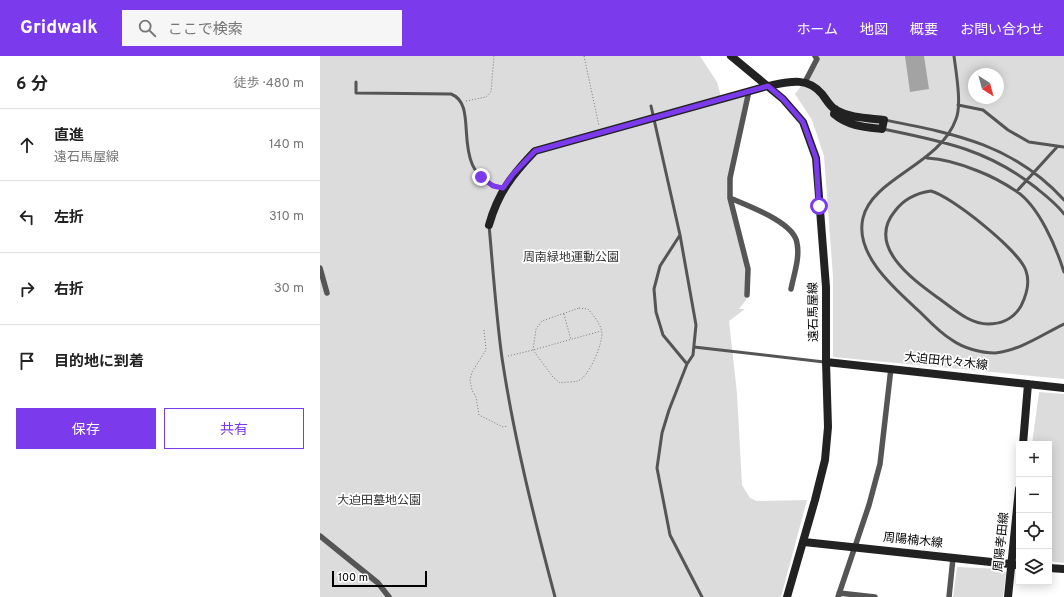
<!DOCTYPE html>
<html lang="ja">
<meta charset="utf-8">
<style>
body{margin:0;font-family:Overpass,"Noto Sans JP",sans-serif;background:#f6f6f6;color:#222}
.controls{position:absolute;right:12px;bottom:12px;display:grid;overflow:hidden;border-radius:0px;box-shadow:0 2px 10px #0003}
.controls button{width:36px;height:36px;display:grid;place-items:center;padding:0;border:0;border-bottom:1px solid #e0e0e0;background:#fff;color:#222;font:20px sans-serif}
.compass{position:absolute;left:648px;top:12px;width:36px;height:36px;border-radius:50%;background:#fff;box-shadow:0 2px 10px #0003;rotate:144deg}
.scale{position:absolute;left:12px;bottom:10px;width:95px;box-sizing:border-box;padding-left:4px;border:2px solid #000;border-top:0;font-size:11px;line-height:14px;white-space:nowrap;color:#000;-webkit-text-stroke:3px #fff;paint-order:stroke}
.stop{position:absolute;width:12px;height:12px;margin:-9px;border:3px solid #7c3aed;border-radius:50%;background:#fff}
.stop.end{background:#7c3aed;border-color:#fff;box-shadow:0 1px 4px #0008}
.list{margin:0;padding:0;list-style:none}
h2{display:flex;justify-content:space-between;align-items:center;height:52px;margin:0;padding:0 16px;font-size:17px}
h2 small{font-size:13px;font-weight:400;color:#767676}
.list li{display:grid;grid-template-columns:26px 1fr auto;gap:12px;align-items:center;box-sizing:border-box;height:72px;padding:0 16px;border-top:1px solid #e0e0e0}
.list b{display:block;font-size:15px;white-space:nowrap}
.list p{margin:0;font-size:13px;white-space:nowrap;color:#767676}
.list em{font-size:13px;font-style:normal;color:#767676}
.actions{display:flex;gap:8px;padding:12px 16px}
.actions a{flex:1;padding:9px 0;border:1px solid #7c3aed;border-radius:0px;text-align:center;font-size:14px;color:#7c3aed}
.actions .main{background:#7c3aed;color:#fff}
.icon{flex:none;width:22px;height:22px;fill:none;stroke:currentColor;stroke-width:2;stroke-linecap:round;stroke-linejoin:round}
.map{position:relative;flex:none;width:744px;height:541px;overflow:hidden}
header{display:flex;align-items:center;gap:24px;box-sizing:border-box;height:56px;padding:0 20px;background:#7c3aed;color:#fff}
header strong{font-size:19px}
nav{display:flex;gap:22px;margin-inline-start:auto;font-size:14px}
.search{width:280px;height:36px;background:#f6f6f6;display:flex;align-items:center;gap:10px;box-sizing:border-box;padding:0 14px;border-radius:0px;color:#767676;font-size:15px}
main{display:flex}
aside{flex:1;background:#fff}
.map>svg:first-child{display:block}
.green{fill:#dcdcdc;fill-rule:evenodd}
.water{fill:#a3a3a3}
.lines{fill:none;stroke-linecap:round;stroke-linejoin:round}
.path{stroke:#777;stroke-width:1;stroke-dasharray:1 2;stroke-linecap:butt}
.lane{stroke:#555;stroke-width:3}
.street{stroke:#555;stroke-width:5.5}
.secondary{stroke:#222;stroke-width:8}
.route{stroke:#7c3aed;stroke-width:5}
.labels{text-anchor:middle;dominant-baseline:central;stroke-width:3.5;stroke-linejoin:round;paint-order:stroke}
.park-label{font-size:12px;fill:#333;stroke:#fff}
.street-label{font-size:12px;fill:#000;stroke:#fff}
</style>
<header>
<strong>Gridwalk</strong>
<div class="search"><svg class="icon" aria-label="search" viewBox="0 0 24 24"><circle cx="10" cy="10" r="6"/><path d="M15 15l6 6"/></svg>ここで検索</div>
<nav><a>ホーム</a><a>地図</a><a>概要</a><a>お問い合わせ</a></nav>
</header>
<main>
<aside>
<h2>6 分<small>徒歩 · 480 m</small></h2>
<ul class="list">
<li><svg class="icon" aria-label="ahead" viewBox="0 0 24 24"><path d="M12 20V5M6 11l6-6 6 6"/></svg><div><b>直進</b><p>遠石馬屋線</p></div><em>140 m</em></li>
<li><svg class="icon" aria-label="left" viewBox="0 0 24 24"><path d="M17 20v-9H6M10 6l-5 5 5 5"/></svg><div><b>左折</b></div><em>310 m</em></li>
<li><svg class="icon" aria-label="right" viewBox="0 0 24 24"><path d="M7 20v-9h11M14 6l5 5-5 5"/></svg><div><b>右折</b></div><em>30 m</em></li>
<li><svg class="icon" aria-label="arrive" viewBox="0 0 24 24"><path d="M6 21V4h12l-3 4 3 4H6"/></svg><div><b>目的地に到着</b></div></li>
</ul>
<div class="actions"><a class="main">保存</a><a>共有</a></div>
</aside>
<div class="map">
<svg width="744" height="541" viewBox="0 0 744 541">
<rect width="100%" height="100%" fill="#fff"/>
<!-- green -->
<path class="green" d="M0,0H380L397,26L402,44L428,35L410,138L429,214L426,244L419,253H425L409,265L417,337L422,429L430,442L437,445L487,444L461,541H0Z
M499,0H744V323L513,301V221L504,100L492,64L475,38L498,8ZM654,18H678V42H654Z
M719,336L744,338V507L729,505V388H712Z
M637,511L681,513L686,517L683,541H633Z"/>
<!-- water -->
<path class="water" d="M585,0H604L609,33L590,36Z"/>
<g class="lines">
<!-- path -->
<path class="path" d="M264,0L279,70
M146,45L166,41L171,36L174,0
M259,252L268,253C274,260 280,267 282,276C283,287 269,321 258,325C253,326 246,326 240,327L233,321L213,294L216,273L222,265Z
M244,258L251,284
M164,274L166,294L152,316L150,324L152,334L156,341L159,359L183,371L188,370
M188,300L213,294L281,275"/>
<!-- lane -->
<path class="lane" d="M634,0C636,16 642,49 636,63C620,109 552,122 543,162C534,199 576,234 600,256C610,266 620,277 632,284C643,292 661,297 675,297C699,295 723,278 744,268
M36,26V37L131,38C163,50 124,117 183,132
M638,49L663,54L688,74L709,86L744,91
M331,50L360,179L376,269L373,299L367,308L349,354L342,377L337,412L350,479L382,541
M565,64C636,78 694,89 744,144
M563,73C621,85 667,93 715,131C725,139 737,148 744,158
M607,102C626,103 641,108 658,115C671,120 684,127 696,135C719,150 736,191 744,216
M611,135C631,140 700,195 706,215C710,226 706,240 701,250C694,262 682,268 668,268C650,268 635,254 621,244C595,225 545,191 575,155C584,143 596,137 611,135Z
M697,135L737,91
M169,169C173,213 176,258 182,302C194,382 214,462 235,541
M360,179L340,210L334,233L336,256L343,279L367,308
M374,291L504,306"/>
<!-- street -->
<path class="street" d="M485,26L497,3L495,0
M410,142C428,150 474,166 477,187C480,202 474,218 471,233
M0,212L7,237
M427,239L428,213L410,142V122L429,35
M0,480L58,527L69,541
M519,537L555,541
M518,541L549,449L560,408L571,312
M629,541L633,502"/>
<!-- secondary -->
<path class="secondary" d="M411,0L463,43L483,66L496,102L506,231V306L508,371L505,404L495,444L467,541
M169,169C178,137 192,119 215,95L448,30C468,26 487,20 502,38C506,43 510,51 516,54C530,62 547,62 564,64L562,73C544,71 528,70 514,58L515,53
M506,306L744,332
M703,388L708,328
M484,486L699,509
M729,512L744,513
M688,541L699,433"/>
</g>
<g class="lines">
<!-- route -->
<path class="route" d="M161,121L173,130L183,132L193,118L215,95L448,30L463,43L483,66L496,102L499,150"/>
</g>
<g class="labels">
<!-- park labels -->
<g class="park-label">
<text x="251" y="202">周南緑地運動公園</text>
<text x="59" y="445">大迫田墓地公園</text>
</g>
<!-- street labels -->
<g class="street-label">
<text transform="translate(494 256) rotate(-91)">遠石馬屋線</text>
<text transform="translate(626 306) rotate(6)">大迫田代々木線</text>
<text transform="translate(593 485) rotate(6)">周陽楠木線</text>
<text transform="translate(682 486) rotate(-84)">周陽孝田線</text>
</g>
</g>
</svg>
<div class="controls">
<button>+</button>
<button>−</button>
<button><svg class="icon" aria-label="locate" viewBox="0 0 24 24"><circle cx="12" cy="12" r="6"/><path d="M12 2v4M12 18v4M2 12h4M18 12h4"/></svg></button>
<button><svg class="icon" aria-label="layers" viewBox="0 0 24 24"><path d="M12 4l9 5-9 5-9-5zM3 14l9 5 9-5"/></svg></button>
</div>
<svg class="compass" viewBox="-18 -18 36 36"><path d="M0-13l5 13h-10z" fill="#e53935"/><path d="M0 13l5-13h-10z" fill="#767676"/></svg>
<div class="scale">100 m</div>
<div class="stop" style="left:499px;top:150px"></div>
<div class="stop end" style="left:161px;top:121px"></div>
</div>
</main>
